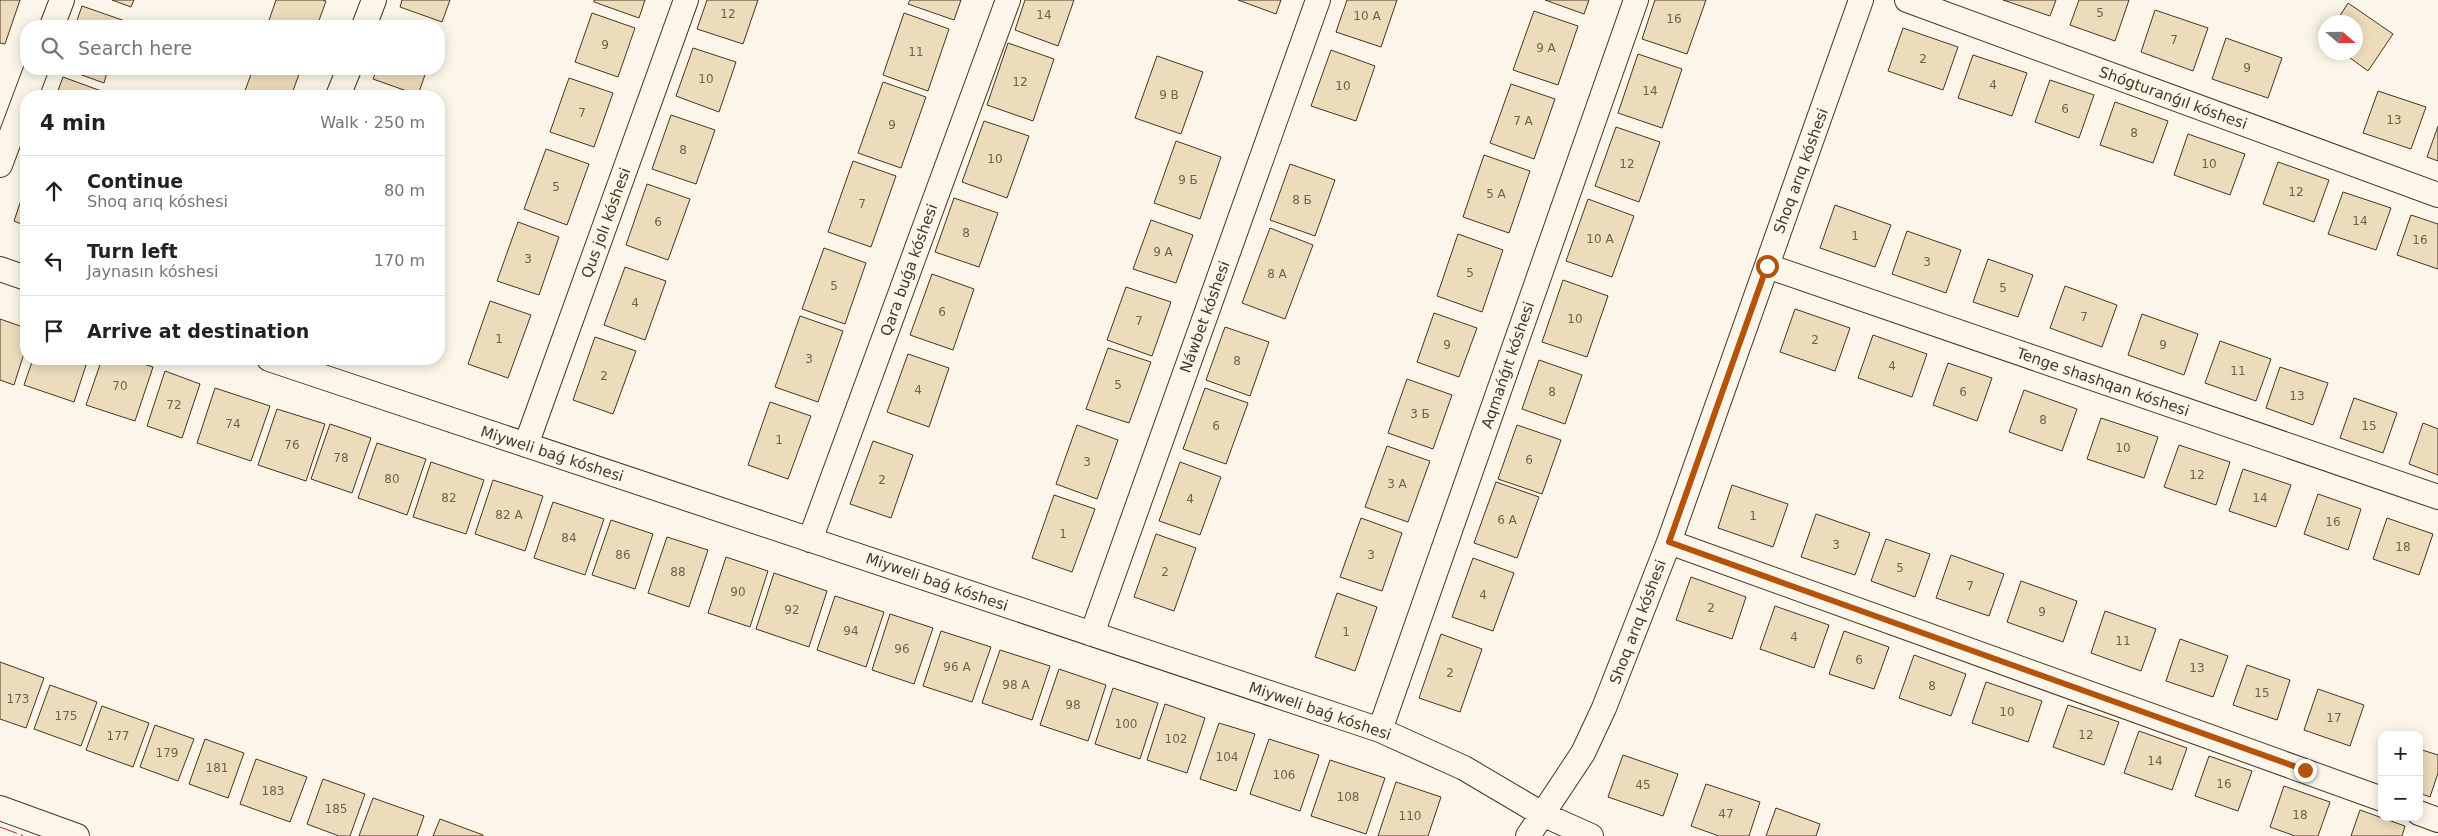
<!DOCTYPE html>
<meta charset="utf-8">
<style>
body{margin:0;font-family:"DejaVu Sans",sans-serif;background:#f6f6f6;color:#202124}
.controls{position:absolute;right:15px;bottom:15px;display:grid;overflow:hidden;border-radius:10px;box-shadow:0 2px 12px #0003}
.controls button{width:45px;height:45px;display:grid;place-items:center;padding:0;border:0;border-bottom:1px solid #e0e0e0;background:#fff;color:#202124;font:25px sans-serif}
.compass{position:absolute;left:2318px;top:15px;width:45px;height:45px;border-radius:50%;background:#fff;box-shadow:0 2px 12px #0003;rotate:110deg}
.stop{position:absolute;width:15px;height:15px;margin:-11px;border:4px solid #b45309;border-radius:50%;background:#fff}
.stop.end{background:#b45309;border-color:#fff;box-shadow:0 1px 5px #0008}
.list{margin:0;padding:0;list-style:none}
h2{display:flex;justify-content:space-between;align-items:center;height:65px;margin:0;padding:0 20px;font-size:21px}
h2 small{font-size:16px;font-weight:400;color:#757577}
.list li{display:grid;grid-template-columns:32px 1fr auto;gap:15px;align-items:center;box-sizing:border-box;height:70px;padding:0 20px;border-top:1px solid #e0e0e0}
.list b{display:block;font-size:19px;white-space:nowrap}
.list p{margin:0;font-size:16px;white-space:nowrap;color:#757577}
.list em{font-size:16px;font-style:normal;color:#757577}
.icon{flex:none;width:28px;height:28px;fill:none;stroke:currentColor;stroke-width:2;stroke-linecap:round;stroke-linejoin:round}
.map{position:relative;flex:none;width:2438px;height:836px;overflow:hidden}
.search{position:absolute;background:#fff;box-shadow:0 2px 12px #0003;left:20px;top:20px;width:425px;height:55px;display:flex;align-items:center;gap:12px;box-sizing:border-box;padding:0 18px;border-radius:20px;color:#757577;font-size:19px}
.panel{position:absolute;background:#fff;box-shadow:0 2px 12px #0003;left:20px;top:90px;width:425px;height:275px;border-radius:20px}
.map>svg:first-child{display:block}
.building{fill:#ecdcbc;stroke:#4a3520}
.lines{fill:none;stroke-linecap:round;stroke-linejoin:round}
.street-casing{stroke:#4a3520;stroke-width:26}
.street{stroke:#fbf6e9;stroke-width:24}
.power{stroke:#c62828;stroke-width:1;stroke-dasharray:18 4 2.5 4;stroke-linecap:butt}
.route{stroke:#b45309;stroke-width:6}
.labels{text-anchor:middle;dominant-baseline:central;stroke-width:4;stroke-linejoin:round;paint-order:stroke}
.number-label{font-size:12px;fill:#725f47}
.street-label{font-size:15px;fill:#4a3520;stroke:#fbf6e9}
</style>
<div class="map">
<svg width="2438" height="836" viewBox="0 0 2438 836">
<rect width="100%" height="100%" fill="#fbf6e9"/>
<!-- building -->
<path class="building" d="M0,0H20L5,44L0,43Z
M112,0H134L131,7Z
M276,0H322L326,1L317,26H267Z
M402,0H450L442,22L400,7Z
M594,0H645L639,18L594,2Z
M707,0H758L743,44L697,29Z
M910,0H961L954,20L908,4Z
M1025,0H1074L1058,46L1015,30Z
M1238,0H1281L1276,14Z
M1347,0H1397L1381,47L1336,32Z
M1545,0H1589L1584,14Z
M1655,0H1706L1687,54L1642,39Z
M2003,0H2056L2050,16Z
M2079,0H2129L2115,41L2070,25Z
M2348,3L2393,34L2368,71L2342,52H2356V22H2336Z
M82,6L125,21L123,26H75Z
M2155,10L2208,28L2193,71L2141,52Z
M1534,11L1578,26L1558,85L1513,70Z
M592,13L635,28L618,77L575,62Z
M904,13L949,29L928,91L883,75Z
M1903,28L1958,47L1943,90L1888,71Z
M2226,38L2282,58L2268,98L2212,79Z
M1008,43L1054,59L1033,121L987,105Z
M693,48L736,62L719,112L676,96Z
M1331,50L1375,66L1356,121L1311,106Z
M1638,54L1682,69L1662,128L1618,113Z
M1973,55L2027,73L2012,116L1958,98Z
M1157,56L1203,72L1181,134L1135,118Z
M65,69H108L104,83Z
M253,69H301L291,96H243Z
M377,69H427L418,95L373,79Z
M63,77L104,92L102,96H56Z
M569,78L613,93L594,147L550,132Z
M2050,80L2094,95L2079,138L2035,122Z
M883,82L926,97L901,168L858,153Z
M1511,84L1555,99L1534,159L1490,143Z
M2378,91L2426,107L2411,149L2363,133Z
M2115,102L2168,121L2153,163L2100,145Z
M671,115L715,130L696,184L652,169Z
M984,121L1029,136L1007,198L962,182Z
M2438,126V161L2427,157Z
M1616,127L1660,142L1639,202L1595,186Z
M2188,134L2245,154L2230,195L2174,175Z
M1176,141L1221,157L1200,219L1154,203Z
M546,149L589,164L567,225L524,209Z
M1484,155L1530,171L1509,233L1463,217Z
M853,161L896,176L871,247L828,232Z
M2278,162L2329,180L2314,222L2263,204Z
M1290,164L1335,180L1315,236L1270,220Z
M647,184L690,199L668,260L626,245Z
M26,185V226L14,221Z
M2343,192L2391,208L2376,250L2328,234Z
M954,198L998,213L979,267L935,252Z
M1588,199L1634,216L1612,277L1566,261Z
M1835,205L1891,225L1875,267L1820,248Z
M2411,215L2438,224V269L2397,255Z
M1151,220L1193,235L1176,283L1133,269Z
M518,222L559,237L539,295L497,281Z
M1270,228L1313,245L1285,319L1242,303Z
M1907,231L1961,250L1946,293L1892,274Z
M1458,234L1503,250L1482,312L1437,296Z
M824,248L866,263L845,324L802,309Z
M1988,259L2033,275L2018,317L1973,302Z
M625,267L666,281L645,340L604,325Z
M932,274L974,289L953,350L910,335Z
M1563,280L1608,296L1587,357L1542,342Z
M2065,286L2117,305L2102,347L2050,328Z
M1126,287L1171,302L1152,356L1107,340Z
M490,301L531,315L508,378L468,364Z
M1795,309L1850,328L1835,371L1780,352Z
M1434,313L1477,328L1459,377L1417,362Z
M2142,314L2198,334L2184,375L2128,355Z
M800,316L843,331L818,402L775,387Z
M0,319L26,328V347L14,385L0,380Z
M1225,327L1269,342L1250,396L1206,380Z
M1873,335L1927,354L1912,397L1858,378Z
M595,337L636,351L613,414L573,400Z
M2220,341L2271,359L2256,401L2205,383Z
M1108,348L1151,362L1129,423L1086,409Z
M908,354L949,368L929,427L887,412Z
M33,359H88L74,402L24,385Z
M102,359H128L153,367L135,421L86,405Z
M1539,360L1582,375L1565,424L1522,409Z
M1948,363L1992,378L1977,421L1933,405Z
M2280,367L2328,383L2313,425L2266,408Z
M165,371L200,384L182,438L147,426Z
M1407,379L1452,395L1433,449L1388,433Z
M215,388L270,406L251,461L197,443Z
M1205,388L1248,403L1226,464L1183,449Z
M2024,390L2077,409L2062,451L2009,432Z
M2354,398L2397,413L2383,453L2340,438Z
M770,402L811,416L788,479L748,465Z
M277,409L325,424L306,481L258,465Z
M2101,418L2158,437L2144,478L2087,459Z
M2423,423L2438,429V475L2409,464Z
M330,424L371,438L352,493L311,479Z
M1077,425L1118,440L1097,499L1056,484Z
M1517,425L1561,440L1542,494L1498,479Z
M873,441L913,455L891,518L850,504Z
M377,443L426,459L407,515L358,498Z
M2179,445L2230,462L2216,505L2164,487Z
M1387,446L1430,461L1408,522L1365,507Z
M431,462L484,480L466,534L413,517Z
M1180,462L1221,477L1200,535L1159,521Z
M2243,469L2291,485L2276,527L2229,511Z
M493,480L543,496L525,551L475,534Z
M1496,482L1539,497L1517,558L1474,543Z
M1732,485L1788,504L1773,547L1718,528Z
M2318,494L2361,509L2348,550L2304,534Z
M1054,495L1095,509L1072,572L1032,558Z
M553,502L604,519L585,575L534,558Z
M1816,514L1870,533L1855,575L1801,557Z
M1361,518L1402,533L1382,591L1340,577Z
M2387,518L2433,534L2419,575L2373,559Z
M611,520L653,534L635,589L592,575Z
M1156,534L1196,548L1174,611L1134,597Z
M667,537L708,550L689,607L648,593Z
M1886,539L1930,554L1915,597L1871,581Z
M1951,555L2004,574L1989,616L1936,598Z
M726,557L768,571L750,627L708,613Z
M1473,558L1514,573L1493,631L1452,617Z
M774,573L827,591L809,647L756,629Z
M1691,577L1746,597L1732,639L1676,620Z
M2021,581L2077,601L2063,642L2007,622Z
M1337,593L1377,607L1355,671L1315,657Z
M835,596L884,612L866,667L817,650Z
M1775,606L1829,625L1814,668L1760,649Z
M2105,611L2156,629L2141,671L2091,653Z
M890,614L933,628L914,684L872,670Z
M941,631L991,647L972,702L923,686Z
M1844,631L1889,647L1874,689L1829,674Z
M1441,634L1482,649L1460,712L1419,698Z
M2180,639L2228,656L2213,697L2166,681Z
M1000,650L1050,666L1032,720L982,703Z
M1914,655L1966,674L1951,716L1899,698Z
M0,662L44,678L26,728L0,719Z
M2247,665L2290,680L2277,720L2233,705Z
M1059,669L1106,685L1088,741L1040,725Z
M1986,682L2042,701L2028,742L1972,723Z
M50,685L97,702L81,746L34,729Z
M1113,688L1158,703L1140,759L1095,744Z
M2318,689L2364,705L2350,746L2304,730Z
M1165,704L1205,718L1187,773L1147,760Z
M2068,705L2119,722L2104,765L2053,747Z
M102,706L149,723L133,767L86,750Z
M1219,723L1255,734L1236,791L1200,779Z
M155,725L194,739L178,781L140,767Z
M2139,731L2187,748L2172,790L2124,773Z
M205,739L244,753L228,798L189,784Z
M1269,739L1319,755L1300,811L1250,794Z
M2419,749L2438,755V773L2430,797L2419,793Z
M1623,755L1678,774L1663,816L1608,797Z
M2209,756L2252,771L2238,811L2195,796Z
M256,759L307,777L290,822L240,804Z
M1330,760L1385,778L1366,834L1311,816Z
M323,779L365,794L350,836H339L307,824Z
M1396,782L1441,797L1428,836H1378Z
M1706,784L1760,802L1749,836H1719L1691,826Z
M2284,786L2330,802L2318,836H2295L2270,827Z
M373,798L424,816L417,836H359Z
M1776,808L1820,824L1816,836H1766Z
M2360,810L2405,826L2402,836H2351Z
M440,819L483,835V836H433Z"/>
<g class="lines">
<!-- street casing -->
<g class="street-casing">
<path id="street" d="M1907,0L2438,195
M52,26L62,0
M364,26L374,0
M338,96L349,69
M0,165L36,69
M1767,266L2438,497
M0,269L26,278
M269,359L1380,730L1464,768L1542,814L1591,836
M526,445L686,0
M810,540L1008,0
M1669,542L2382,799
M1092,634L1318,0
M1380,730L1636,0
M0,808L77,836
M2419,813L2438,820
M1528,836L1583,753L1604,708L1669,542L1861,0"/>
</g>
<!-- street -->
<use href="#street" class="street"/>
<!-- power -->
<path class="power" d="M0,827L24,836"/>
</g>
<g class="lines">
<!-- route -->
<path class="route" d="M1767,266L1669,542L2305,770"/>
</g>
<g class="labels">
<!-- number labels -->
<g class="number-label">
<text x="2100" y="13">5</text>
<text x="728" y="14">12</text>
<text x="1044" y="15">14</text>
<text x="1367" y="16">10 А</text>
<text x="1674" y="19">16</text>
<text x="2174" y="40">7</text>
<text x="605" y="45">9</text>
<text x="1546" y="48">9 А</text>
<text x="916" y="52">11</text>
<text x="1923" y="59">2</text>
<text x="2247" y="68">9</text>
<text x="706" y="79">10</text>
<text x="1020" y="82">12</text>
<text x="1993" y="85">4</text>
<text x="1343" y="86">10</text>
<text x="1650" y="91">14</text>
<text x="1169" y="95">9 В</text>
<text x="2065" y="109">6</text>
<text x="582" y="113">7</text>
<text x="2394" y="120">13</text>
<text x="1523" y="121">7 А</text>
<text x="892" y="125">9</text>
<text x="2134" y="133">8</text>
<text x="683" y="150">8</text>
<text x="995" y="159">10</text>
<text x="1627" y="164">12</text>
<text x="2209" y="164">10</text>
<text x="1188" y="180">9 Б</text>
<text x="556" y="187">5</text>
<text x="2296" y="192">12</text>
<text x="1496" y="194">5 А</text>
<text x="1302" y="200">8 Б</text>
<text x="862" y="204">7</text>
<text x="2360" y="221">14</text>
<text x="658" y="222">6</text>
<text x="966" y="233">8</text>
<text x="1855" y="236">1</text>
<text x="1600" y="239">10 А</text>
<text x="2420" y="240">16</text>
<text x="1163" y="252">9 А</text>
<text x="528" y="259">3</text>
<text x="1927" y="262">3</text>
<text x="1470" y="273">5</text>
<text x="1277" y="274">8 А</text>
<text x="834" y="286">5</text>
<text x="2003" y="288">5</text>
<text x="635" y="303">4</text>
<text x="942" y="312">6</text>
<text x="2084" y="317">7</text>
<text x="1575" y="319">10</text>
<text x="1139" y="321">7</text>
<text x="499" y="339">1</text>
<text x="1815" y="340">2</text>
<text x="1447" y="345">9</text>
<text x="2163" y="345">9</text>
<text x="809" y="359">3</text>
<text x="1237" y="361">8</text>
<text x="1892" y="366">4</text>
<text x="2238" y="371">11</text>
<text x="604" y="376">2</text>
<text x="1118" y="385">5</text>
<text x="120" y="386">70</text>
<text x="918" y="390">4</text>
<text x="1552" y="392">8</text>
<text x="1963" y="392">6</text>
<text x="2297" y="396">13</text>
<text x="174" y="405">72</text>
<text x="1420" y="414">3 Б</text>
<text x="2043" y="420">8</text>
<text x="233" y="424">74</text>
<text x="1216" y="426">6</text>
<text x="2369" y="426">15</text>
<text x="779" y="440">1</text>
<text x="292" y="445">76</text>
<text x="2123" y="448">10</text>
<text x="341" y="458">78</text>
<text x="1529" y="460">6</text>
<text x="1087" y="462">3</text>
<text x="2197" y="475">12</text>
<text x="392" y="479">80</text>
<text x="882" y="480">2</text>
<text x="1397" y="484">3 А</text>
<text x="449" y="498">82</text>
<text x="2260" y="498">14</text>
<text x="1190" y="499">4</text>
<text x="509" y="515">82 А</text>
<text x="1753" y="516">1</text>
<text x="1507" y="520">6 А</text>
<text x="2333" y="522">16</text>
<text x="1063" y="534">1</text>
<text x="569" y="538">84</text>
<text x="1836" y="545">3</text>
<text x="2403" y="547">18</text>
<text x="623" y="555">86</text>
<text x="1371" y="555">3</text>
<text x="1900" y="568">5</text>
<text x="678" y="572">88</text>
<text x="1165" y="572">2</text>
<text x="1970" y="586">7</text>
<text x="738" y="592">90</text>
<text x="1483" y="595">4</text>
<text x="1711" y="608">2</text>
<text x="792" y="610">92</text>
<text x="2042" y="612">9</text>
<text x="851" y="631">94</text>
<text x="1346" y="632">1</text>
<text x="1794" y="637">4</text>
<text x="2123" y="641">11</text>
<text x="902" y="649">96</text>
<text x="1859" y="660">6</text>
<text x="957" y="667">96 А</text>
<text x="2197" y="668">13</text>
<text x="1450" y="673">2</text>
<text x="1016" y="685">98 А</text>
<text x="1932" y="686">8</text>
<text x="2262" y="693">15</text>
<text x="18" y="699">173</text>
<text x="1073" y="705">98</text>
<text x="2007" y="712">10</text>
<text x="66" y="716">175</text>
<text x="2334" y="718">17</text>
<text x="1126" y="724">100</text>
<text x="2086" y="735">12</text>
<text x="118" y="736">177</text>
<text x="1176" y="739">102</text>
<text x="167" y="753">179</text>
<text x="1227" y="757">104</text>
<text x="2155" y="761">14</text>
<text x="217" y="768">181</text>
<text x="1284" y="775">106</text>
<text x="2224" y="784">16</text>
<text x="1643" y="785">45</text>
<text x="273" y="791">183</text>
<text x="1348" y="797">108</text>
<text x="336" y="809">185</text>
<text x="1726" y="814">47</text>
<text x="2300" y="815">18</text>
<text x="1410" y="816">110</text>
</g>
<!-- street labels -->
<g class="street-label">
<text transform="translate(2173 98) rotate(20)">Shógturanǵıl kóshesi</text>
<text transform="translate(1801 171) rotate(-70)">Shoq arıq kóshesi</text>
<text transform="translate(606 223) rotate(-70)">Qus jolı kóshesi</text>
<text transform="translate(909 270) rotate(-70)">Qara buǵa kóshesi</text>
<text transform="translate(1205 317) rotate(-70)">Náwbet kóshesi</text>
<text transform="translate(1508 365) rotate(-71)">Aqmańǵıt kóshesi</text>
<text transform="translate(2103 382) rotate(19)">Tenge shashqan kóshesi</text>
<text transform="translate(552 454) rotate(18)">Miyweli baǵ kóshesi</text>
<text transform="translate(937 582) rotate(19)">Miyweli baǵ kóshesi</text>
<text transform="translate(1638 622) rotate(-69)">Shoq arıq kóshesi</text>
<text transform="translate(1320 711) rotate(19)">Miyweli baǵ kóshesi</text>
</g>
</g>
</svg>
<div class="controls">
<button>+</button>
<button>−</button>
</div>
<svg class="compass" viewBox="-18 -18 36 36"><path d="M0-13l5 13h-10z" fill="#e53935"/><path d="M0 13l5-13h-10z" fill="#757577"/></svg>
<div class="stop" style="left:1767px;top:266px"></div>
<div class="stop end" style="left:2305px;top:770px"></div>
<div class="search"><svg class="icon" aria-label="search" viewBox="0 0 24 24"><circle cx="10" cy="10" r="6"/><path d="M15 15l6 6"/></svg>Search here</div>
<section class="panel">
<h2>4 min<small>Walk · 250 m</small></h2>
<ul class="list">
<li><svg class="icon" aria-label="ahead" viewBox="0 0 24 24"><path d="M12 20V5M6 11l6-6 6 6"/></svg><div><b>Continue</b><p>Shoq arıq kóshesi</p></div><em>80 m</em></li>
<li><svg class="icon" aria-label="left" viewBox="0 0 24 24"><path d="M17 20v-9H6M10 6l-5 5 5 5"/></svg><div><b>Turn left</b><p>Jaynasın kóshesi</p></div><em>170 m</em></li>
<li><svg class="icon" aria-label="arrive" viewBox="0 0 24 24"><path d="M6 21V4h12l-3 4 3 4H6"/></svg><div><b>Arrive at destination</b></div></li>
</ul>
</section>
</div>
